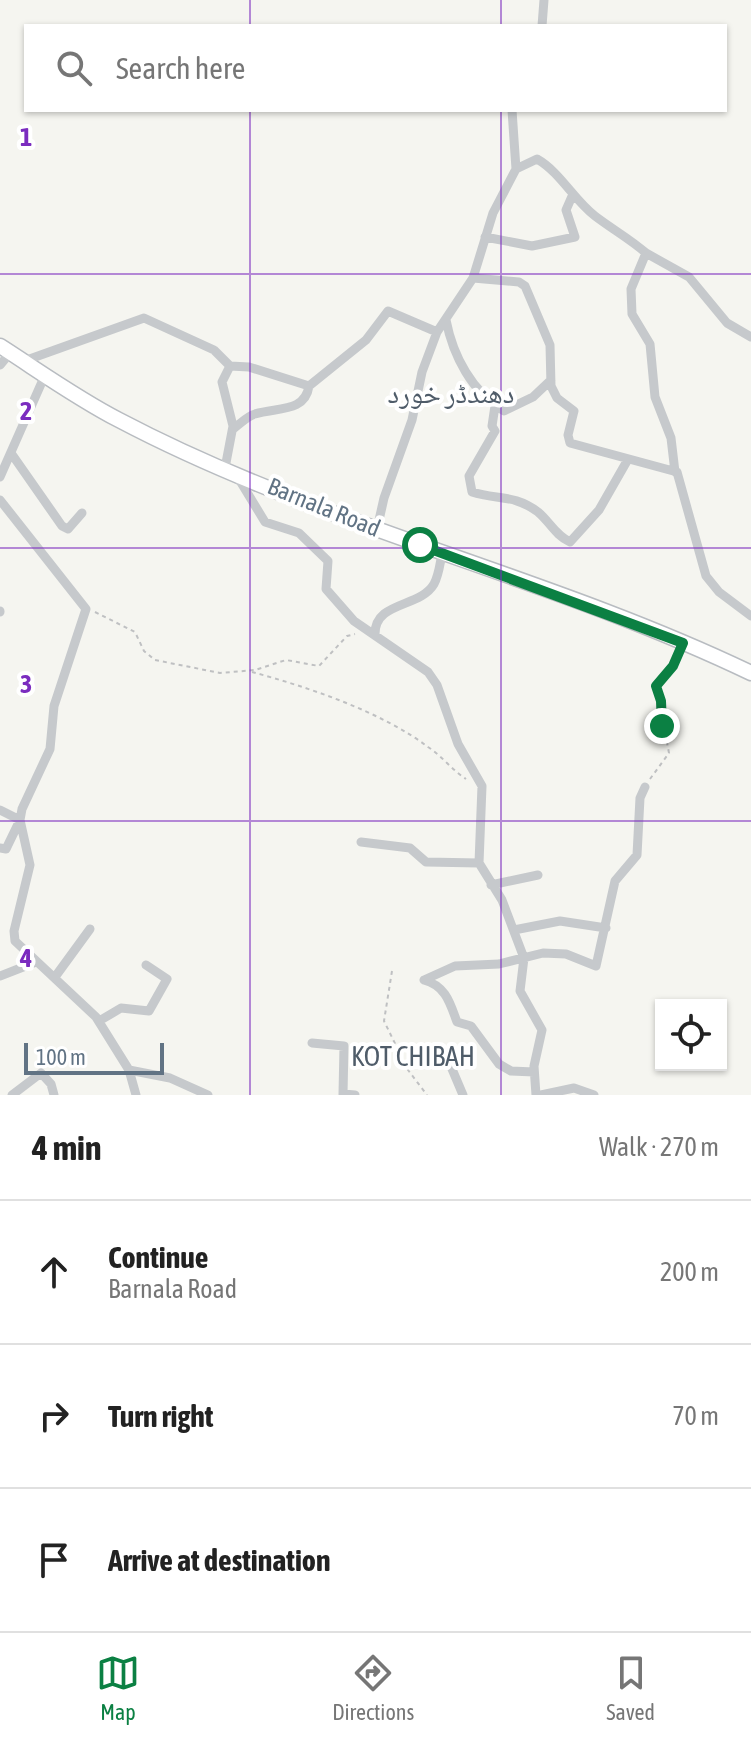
<!DOCTYPE html>
<meta charset="utf-8">
<style>
body{margin:0;font-family:"Asap Condensed","Noto Naskh Arabic",sans-serif;background:#f6f6f6;color:#222}
.controls{position:absolute;right:24px;bottom:24px;display:grid;overflow:hidden;border-radius:0px;box-shadow:0 2px 6px #0004}
.controls button{width:72px;height:72px;display:grid;place-items:center;padding:0;border:0;border-bottom:2px solid #e0e0e0;background:#fff;color:#222;font:40px sans-serif}
.scale{position:absolute;left:24px;bottom:20px;width:140px;box-sizing:border-box;padding-left:8px;border:4px solid #617384;border-top:0;font-size:22px;line-height:28px;white-space:nowrap;color:#617384;-webkit-text-stroke:6px #fff;paint-order:stroke}
.stop{position:absolute;width:24px;height:24px;margin:-18px;border:6px solid #0b8043;border-radius:50%;background:#fff}
.stop.end{background:#0b8043;border-color:#fff;box-shadow:0 2px 8px #0008}
.list{margin:0;padding:0;list-style:none}
h2{display:flex;justify-content:space-between;align-items:center;height:104px;margin:0;padding:0 32px;font-size:34px}
h2 small{font-size:26px;font-weight:400;color:#767676}
.list li{display:grid;grid-template-columns:52px 1fr auto;gap:24px;align-items:center;box-sizing:border-box;height:144px;padding:0 32px;border-top:2px solid #e0e0e0}
.list b{display:block;font-size:30px;white-space:nowrap}
.list p{margin:0;font-size:26px;white-space:nowrap;color:#767676}
.list em{font-size:26px;font-style:normal;color:#767676}
.icon{flex:none;width:44px;height:44px;fill:none;stroke:currentColor;stroke-width:2;stroke-linecap:round;stroke-linejoin:round}
.map{position:relative;flex:none;width:751px;height:1095px;overflow:hidden}
.search{position:absolute;background:#fff;box-shadow:0 2px 6px #0004;left:24px;right:24px;top:24px;height:88px;display:flex;align-items:center;gap:20px;box-sizing:border-box;padding:0 28px;border-radius:0px;color:#767676;font-size:30px}
.sheet{height:536px;background:#fff}
nav{display:flex;justify-content:space-around;align-items:center;box-sizing:border-box;height:112px;border-top:2px solid #e0e0e0;background:#fff;font-size:22px;color:#767676}
nav a{display:grid;justify-items:center;gap:4px}
nav .on{color:#0b8043}
.map>svg:first-child{display:block}
.lines{fill:none;stroke-linecap:round;stroke-linejoin:round}
.secondary-casing{stroke:#b8bcc1;stroke-width:17}
.path{stroke:#bfc0c2;stroke-width:2;stroke-dasharray:4 4;stroke-linecap:butt}
.minor{stroke:#c6c9cc;stroke-width:9}
.secondary{stroke:#fff;stroke-width:14}
.route{stroke:#0b8043;stroke-width:10}
.grid{fill:none;stroke:#7b2cbf;stroke-width:2;stroke-opacity:0.55}
.labels{text-anchor:middle;dominant-baseline:central;stroke-width:8;stroke-linejoin:round;paint-order:stroke}
.street-label{font-size:24px;fill:#617384;stroke:#fff}
.quarter-label{font-size:28px;fill:#4f5c69;stroke:#fff}
.grid-label{font-size:26px;text-anchor:middle;font-weight:bold;fill:#7b2cbf;stroke:#fff;stroke-width:8;stroke-linejoin:round;paint-order:stroke}
</style>
<div class="map">
<svg width="751" height="1095" viewBox="0 0 751 1095">
<rect width="100%" height="100%" fill="#f5f5f0"/>
<g class="lines">
<!-- secondary casing -->
<g class="secondary-casing">
<path id="secondary" d="M0,346C39,371 78,399 119,420C320,526 547,575 751,673"/>
</g>
<!-- path -->
<path class="path" d="M95,612L135,632L144,651L155,660L220,673L255,670L286,660L319,666L347,636L355,634
M252,672C308,687 382,712 428,747C442,756 452,770 466,779
M650,779L669,753L656,686L679,653
M392,971L384,1021L408,1070L427,1095"/>
<!-- minor -->
<path class="minor" d="M542,26L544,0
M512,110L516,169L537,159C560,172 574,200 595,216C612,229 630,239 646,253L631,289L632,314L650,344L655,397L671,438L675,472
M485,237L532,246L575,237L566,210L573,194
M646,253L689,277L727,323L751,337
M473,278L493,213L516,169
M446,320C453,356 472,392 504,411L533,397L551,380
M24,361L144,318L214,350L230,366L249,367L309,386L366,340L388,311L437,332L473,278L519,282L525,286L550,345L551,386L557,398L574,411L568,435L570,443L677,472L706,576L719,592L751,616
M0,365L5,359
M495,406L492,426L495,431L469,476L472,492C497,500 514,494 538,512C550,522 555,535 570,542L599,510L627,461
M233,429C240,424 247,416 255,414C276,407 305,413 309,386
M11,453L62,526L68,529L82,513
M225,468L233,426L222,382L230,366
M237,476L265,522L299,533L328,561L326,589L354,621L428,672L437,685L458,744L482,786L479,863L502,900L524,958L520,991L542,1030L534,1066L536,1095
M0,477L45,375
M0,500L86,609L54,706L50,749L22,809L20,820L30,865L14,931L15,941L96,1017L129,1070L136,1095
M377,529L384,498L412,420L422,372L437,332
M0,611V612
M375,634C375,601 420,608 434,584C439,575 440,563 442,554
M0,810L20,820L6,849L0,848
M361,842L410,848L426,862L479,863
M491,885L538,875
M514,930L560,921L606,928
M0,976L36,962
M55,977L90,929
M424,980L455,966L499,964L543,953L566,954L596,966L615,881L637,855L640,798L645,787
M424,980C446,986 450,1003 457,1022L471,1026L499,1064L511,1071L534,1072
M99,1021L121,1008L149,1011L167,979L146,965
M312,1043L344,1046L343,1094L355,1095
M452,1069L463,1095
M129,1070L170,1078L208,1095
M12,1095L41,1073L51,1084L54,1095
M541,1095L574,1088L594,1095"/>
<!-- secondary -->
<use href="#secondary" class="secondary"/>
</g>
<g class="lines">
<!-- route -->
<path class="route" d="M420,545L683,643L673,666L656,686L661,701L662,726"/>
</g>
<!-- grid -->
<path class="grid" d="M250,0V26M501,0V26M250,110V1095M501,110V1095M0,274H751M0,548H751M0,821H751"/>
<g class="labels">
<!-- street labels -->
<g class="street-label">
<text transform="translate(324 507) rotate(22)">Barnala Road</text>
</g>
<!-- quarter labels -->
<g class="quarter-label">
<text x="451" y="393">دھندڈر خورد</text>
<text x="413" y="1056">KOT CHIBAH</text>
</g>
</g>
<g class="grid-label">
<text x="26" y="146">1</text>
<text x="26" y="420">2</text>
<text x="26" y="693">3</text>
<text x="26" y="967">4</text>
</g>
</svg>
<div class="controls">
<button><svg class="icon" aria-label="locate" viewBox="0 0 24 24"><circle cx="12" cy="12" r="6"/><path d="M12 2v4M12 18v4M2 12h4M18 12h4"/></svg></button>
</div>
<div class="scale">100 m</div>
<div class="stop" style="left:420px;top:545px"></div>
<div class="stop end" style="left:662px;top:726px"></div>
<div class="search"><svg class="icon" aria-label="search" viewBox="0 0 24 24"><circle cx="10" cy="10" r="6"/><path d="M15 15l6 6"/></svg>Search here</div>
</div>
<section class="sheet">
<h2>4 min<small>Walk · 270 m</small></h2>
<ul class="list">
<li><svg class="icon" aria-label="ahead" viewBox="0 0 24 24"><path d="M12 20V5M6 11l6-6 6 6"/></svg><div><b>Continue</b><p>Barnala Road</p></div><em>200 m</em></li>
<li><svg class="icon" aria-label="right" viewBox="0 0 24 24"><path d="M7 20v-9h11M14 6l5 5-5 5"/></svg><div><b>Turn right</b></div><em>70 m</em></li>
<li><svg class="icon" aria-label="arrive" viewBox="0 0 24 24"><path d="M6 21V4h12l-3 4 3 4H6"/></svg><div><b>Arrive at destination</b></div></li>
</ul>
</section>
<nav>
<a class="on"><svg class="icon" aria-label="map" viewBox="0 0 24 24"><path d="M3 6l6-2 6 2 6-2v14l-6 2-6-2-6 2zM9 4v14M15 6v14"/></svg>Map</a>
<a><svg class="icon" aria-label="directions" viewBox="0 0 24 24"><path d="M12 3l9 9-9 9-9-9zM9 14v-3h6M13 9l2 2-2 2"/></svg>Directions</a>
<a><svg class="icon" aria-label="saved" viewBox="0 0 24 24"><path d="M7 4h10v16l-5-4-5 4z"/></svg>Saved</a>
</nav>
